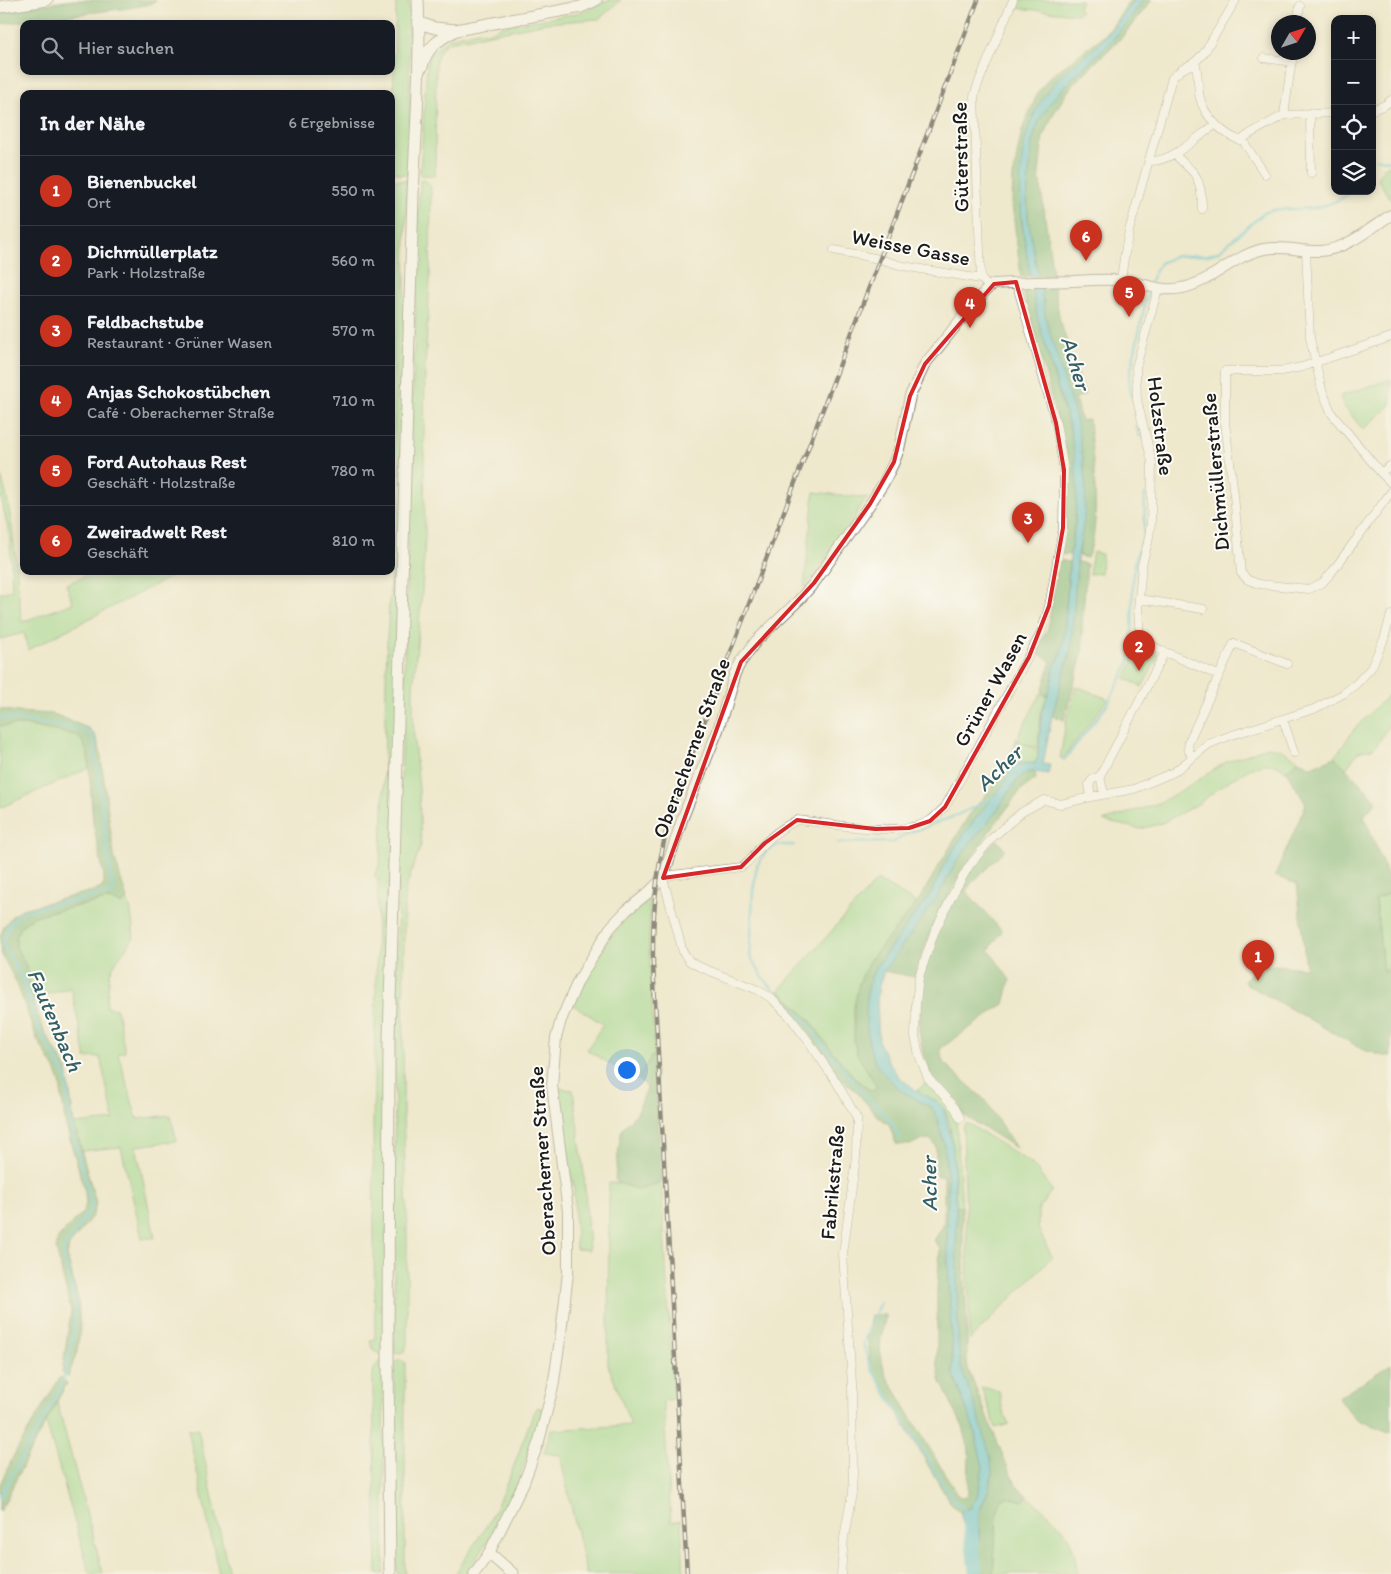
<!DOCTYPE html>
<html lang="de">
<meta charset="utf-8">
<style>
body{margin:0;font-family:Itim,sans-serif;background:#242831;color:#f1f3f6}
.controls{position:absolute;right:15px;top:15px;display:grid;overflow:hidden;border-radius:10px;box-shadow:0 2px 8px #0003}
.controls button{width:45px;height:45px;display:grid;place-items:center;padding:0;border:0;border-bottom:1px solid #363941;background:#171b24;color:#f1f3f6;font:25px sans-serif}
.compass{position:absolute;left:1271px;top:15px;width:45px;height:45px;border-radius:50%;background:#171b24;box-shadow:0 2px 8px #0003;rotate:51deg}
.you{position:absolute;left:626px;top:1069px;width:18px;height:18px;margin:-12px;border:4px solid #fff;border-radius:50%;background:#1a73e8;box-shadow:0 0 0 8px #1a73e833}
.badge{display:grid;place-items:center;width:32px;height:32px;border-radius:50%;background:#c8321e;color:#fff;font-size:16px;font-weight:700}
.pin{position:absolute;translate:-50% -41px;filter:drop-shadow(0 1px 2px #0008)}
.pin::after{content:'';position:absolute;top:26px;width:18px;height:15px;background:inherit;clip-path:polygon(0 0,100% 0,50% 100%)}
.list{margin:0;padding:0;list-style:none}
h2{display:flex;justify-content:space-between;align-items:center;height:65px;margin:0;padding:0 20px;font-size:21px}
h2 small{font-size:16px;font-weight:400;color:#9ea1a6}
.list li{display:grid;grid-template-columns:32px 1fr auto;gap:15px;align-items:center;box-sizing:border-box;height:70px;padding:0 20px;border-top:1px solid #363941}
.list b{display:block;font-size:19px;white-space:nowrap}
.list p{margin:0;font-size:16px;white-space:nowrap;color:#9ea1a6}
.list em{font-size:16px;font-style:normal;color:#9ea1a6}
.icon{flex:none;width:28px;height:28px;fill:none;stroke:currentColor;stroke-width:2;stroke-linecap:round;stroke-linejoin:round}
.map{position:relative;flex:none;width:1391px;height:1574px;overflow:hidden}
.search{position:absolute;background:#171b24;box-shadow:0 2px 8px #0003;left:20px;top:20px;width:375px;height:55px;display:flex;align-items:center;gap:12px;box-sizing:border-box;padding:0 18px;border-radius:10px;color:#9ea1a6;font-size:19px}
.panel{position:absolute;background:#171b24;box-shadow:0 2px 8px #0003;left:20px;top:90px;width:375px;height:485px;border-radius:10px}
.map>svg:first-child{display:block}
.green{fill:#99d98f;stroke:#5a7a56}
.forest{fill:#7ab97a;stroke:#4b6a4b}
.water{fill:#59c3d4;stroke:#3a7078}
.lines{fill:none;stroke-linecap:round;stroke-linejoin:round}
.stream{stroke:#59c3d4;stroke-width:2.5}
.river{stroke:#59c3d4;stroke-width:14}
.minor-casing{stroke:#858274;stroke-width:9}
.tertiary-casing{stroke:#858274;stroke-width:12}
.secondary-casing{stroke:#858274;stroke-width:13}
.minor{stroke:#fff;stroke-width:8}
.tertiary{stroke:#fff;stroke-width:10}
.secondary{stroke:#fff;stroke-width:11}
.rail-casing{stroke:#1c1c1c;stroke-width:4.5}
.rail{stroke:#fdfcf7;stroke-width:2.5;stroke-dasharray:8;stroke-linecap:butt}
.marked{fill:none;stroke:#d62828;stroke-width:4;stroke-linejoin:round}
.labels{text-anchor:middle;dominant-baseline:central;stroke-width:4;stroke-linejoin:round;paint-order:stroke}
.street-label{font-size:21px;fill:#1c1c1c;stroke:#fdfcf7}
.water-label{font-size:22px;font-style:italic;fill:#345f66;stroke:#fdfcf7}
</style>
<div class="map">
<svg width="1391" height="1574" viewBox="0 0 1391 1574">
<rect width="100%" height="100%" fill="#fdfcf7"/>
<filter id="ink" filterUnits="userSpaceOnUse"><feTurbulence type="fractalNoise" baseFrequency=".02" numOctaves="2"/><feDisplacementMap in="SourceGraphic" scale="10" xChannelSelector="R" yChannelSelector="G"/><feConvolveMatrix kernelMatrix="1 2 1 2 8 2 1 2 1" color-interpolation-filters="sRGB"/></filter>
<filter id="wash" filterUnits="userSpaceOnUse"><feTurbulence type="fractalNoise" baseFrequency=".0096" numOctaves="4" result="noise"/><feDisplacementMap in="SourceGraphic" scale="20" xChannelSelector="R" yChannelSelector="G"/><feGaussianBlur stdDeviation="1.12" result="paint"/><feColorMatrix in="noise" values="0 0 0 0 0 0 0 0 0 0 0 0 0 0 0 0 0 1.4 0 .05"/><feComposite in="paint" operator="in"/></filter>
<g filter="url(#wash)">
<rect width="100%" height="100%" fill="#eee8cc"/>
<!-- green -->
<path class="green" d="M396,0H409L410,130L408,175C401,174 395,175 391,168Z
M608,0H621L599,19L547,23L449,42L441,48L436,61L435,176L420,175L427,64L430,54L449,38L477,31L490,32L503,26L572,14L590,9Z
M1018,0H1082L1078,8L1081,11L1077,14L1015,8Z
M1391,165V201L1377,178L1384,167Z
M393,180H407L384,1349L382,1353L379,1354L373,1350L370,1340L375,1339L373,1127L378,879L374,875L380,864L383,814L387,637L391,571L394,438L391,182Z
M420,180C426,180 428,183 431,187L430,280L425,368L424,438L425,537L422,592L413,689L414,740L419,789L421,845L406,888L404,903L403,1115L407,1215V1345L405,1351L397,1354L394,1352L395,1027L401,777L419,191H420Z
M1391,379V405L1363,430L1344,406L1340,396Z
M0,473C16,521 15,573 22,622L73,603L66,584L98,571H182L28,650L24,633L0,639V593L12,590L10,539L0,492Z
M814,492L868,498C860,506 856,511 854,521L804,589Z
M1093,552L1102,554L1101,573L1089,574Z
M1137,644C1144,647 1157,648 1158,657L1142,687L1125,678L1132,664Z
M1076,686L1108,699L1062,759L1060,758L1066,722Z
M1391,692V722L1376,746L1372,749L1358,752L1346,769L1335,757L1355,728Z
M1041,693L1047,697L1041,711L1038,748L1016,740Z
M24,725C36,727 75,731 82,740C88,748 88,758 89,768L0,808V726Z
M1016,740L1038,750V756L1035,763H1024L1014,765L1010,759Z
M1267,747L1280,749L1299,760L1286,771L1278,765L1265,764L1250,769L1230,780L1198,804L1160,824L1140,829L1103,821L1159,803L1187,787L1226,762Z
M877,880L917,903L869,961L876,1085V1090L871,1091L854,1077L831,1050L809,1019L779,990Z
M1391,893V967L1383,972L1376,899Z
M650,898L649,949L655,1055L651,1057L637,1080L587,1050L603,1024L573,1005C592,962 612,926 650,898Z
M127,899L131,911L134,938L117,960L110,973L106,1007L117,1009L125,1052L118,1053L137,1119L170,1115L177,1141L136,1146L155,1238H142L121,1147L82,1151L74,1124L114,1120L100,1057L86,1058L71,988L33,998L26,966L16,947V937L22,925L33,917L45,913L107,900L115,901L122,905Z
M928,1081L951,1107L956,1116L962,1207H956C955,1187 955,1122 943,1108C936,1100 926,1096 917,1091Z
M560,1088L573,1090L584,1174L589,1250L576,1249L574,1190L563,1122Z
M965,1124H969L1032,1164L1052,1190L1038,1210V1228L1052,1257L970,1340L963,1127Z
M661,1182L674,1399L663,1401L671,1522L681,1520L684,1574H586L560,1455L544,1453L551,1430L631,1425L608,1365L609,1183H618L639,1190Z
M399,1360L405,1362V1574H397L394,1364Z
M380,1362H383L384,1483V1574H377L373,1391C373,1380 370,1368 380,1362Z
M981,1387L999,1391L1003,1412L1009,1424L996,1428Z
M57,1402L103,1574H90L46,1422Z
M538,1407L543,1409L516,1488L496,1527L467,1574H455L490,1520L510,1476L533,1414Z
M198,1428L229,1574H219L188,1430Z
M1027,1496C1043,1510 1066,1525 1072,1546C1075,1555 1076,1565 1078,1574H993L997,1514L1001,1500L1008,1497L1023,1501Z"/>
<!-- forest -->
<path class="forest" d="M73,0H156L151,4L129,8L0,24V11Z
M1130,0H1135L1112,30L1030,124L1021,218L1030,276L1021,277L1012,204L1013,176L1022,130L1038,92L1050,77L1102,37L1111,28Z
M1144,0H1152L1123,36L1072,85L1054,113L1043,136L1039,174L1053,275L1038,276L1028,219L1027,199L1032,141L1039,121L1051,102L1068,82L1111,42Z
M1022,287H1032C1038,323 1049,358 1059,393C1066,415 1073,437 1075,460C1079,492 1075,523 1070,555L1060,554L1067,499L1066,452Z
M1041,287H1054L1060,321L1085,395L1075,398L1081,421L1089,419C1092,455 1103,526 1087,558L1079,556C1083,523 1088,490 1083,457C1076,410 1058,367 1046,321C1044,310 1043,298 1041,287Z
M1059,560L1069,562L1064,637L1061,654L1054,668L1051,686L1047,696L1042,692L1051,661L1036,652L1048,628Z
M1077,562L1087,564L1082,625L1083,651L1064,720L1052,716L1063,675L1069,660Z
M0,709L18,712L54,714L90,729L96,737L100,750L114,856L127,899L122,905L115,901L107,900L45,913L33,917L22,925L16,937V947L26,966L36,1010L45,1033L67,1069L74,1124L96,1203L93,1215L69,1246L67,1256L78,1299L80,1328L77,1352L68,1377L62,1372L71,1311L56,1249L58,1238L83,1212L86,1204L85,1192L65,1122L60,1082L55,1069L37,1039L17,984L1,953L0,938L4,926L12,916L22,909L100,889L104,884V876L93,823L88,754L81,739L74,735L24,725L0,726Z
M1335,757L1377,801L1364,816L1391,884V893L1376,899L1383,972L1391,967V1056H1383L1364,1050L1248,985L1243,981L1256,969L1273,965L1306,968L1297,884L1275,876L1306,804L1286,771L1299,760L1311,767Z
M1009,759L1014,766L1003,785L976,818L959,841L944,865L931,893L879,963L871,977L867,993L866,1017L901,1091L932,1108L936,1114L944,1144L948,1180L947,1238L953,1373L974,1429L983,1467L977,1496L970,1508L960,1512L949,1501L871,1367L867,1335L871,1315H886C880,1342 877,1348 886,1375L958,1496L965,1498L968,1493L969,1450L963,1427L940,1380L937,1360V1290L940,1248L934,1241L944,1224V1176H936V1146L930,1139L920,1140L910,1145L896,1144L889,1124L878,1117L855,1090L838,1078L805,1027L781,1004L774,993L779,990L809,1019L831,1050L854,1077L871,1091L875,1090L876,1085L857,1054L854,1042V1007L859,983L869,961L917,903L969,815L997,781Z
M1028,772H1035L1036,779L1021,790L989,832L958,878L933,926L914,977L884,971L938,896L955,864L971,842L995,813L1016,782L1023,775Z
M996,839L1005,850L971,884L966,891L1002,931L989,950L1010,980L1004,1004L944,1046L940,1050L945,1064L985,1100L1016,1148L965,1116L931,1078L923,1054L919,1030L922,979L938,931L957,891L969,872Z
M655,1055L661,1182L639,1190L618,1183L615,1179L621,1132L625,1125L637,1113L647,1088L646,1085L637,1080L651,1057Z
M956,1207H962C963,1247 965,1287 967,1326C968,1342 965,1357 969,1372L1010,1473L1016,1484L1027,1496L1023,1501L1008,1497L1001,1500L997,1514L993,1574H971L968,1541H979V1512L988,1491L992,1474L961,1367L958,1343L956,1271Z
M1391,1364V1433L1356,1419L1338,1398Z
M60,1377L67,1383L27,1457L0,1512V1484L15,1453Z"/>
<!-- water -->
<path class="water" d="M1135,0H1144L1111,42L1068,82L1051,102L1039,121L1032,141L1027,199L1028,219L1038,276H1030C1020,213 1007,138 1053,85C1067,69 1085,57 1101,42C1114,29 1124,14 1135,0Z
M1032,287H1041L1046,320L1077,422L1083,459L1086,489L1084,520L1077,562L1071,648L1052,716L1043,764L1050,765L1048,774L1035,772H1028L1023,775L1016,782L995,813L971,842L955,864L938,896L884,971L879,986L877,1002L879,1042L888,1061L898,1076L917,1091L936,1101L944,1109L953,1146L956,1207L958,1343L961,1367L979,1417L991,1459L992,1474L988,1491L979,1512V1541H968L960,1512L970,1508L977,1496L983,1467L974,1429L953,1373L947,1238L948,1180L944,1144L936,1114L932,1108L901,1091L881,1071L874,1059L869,1045L866,1017L867,993L871,977L879,963L931,893L944,865L959,841L976,818L1003,785L1014,766L1025,763L1035,764L1038,756L1042,711L1051,686L1054,668L1061,654L1064,637L1070,555L1075,524L1077,486L1075,460L1070,429L1037,316Z"/>
<g class="lines">
<!-- stream -->
<path class="stream" d="M1375,158L1391,161
M1150,282L1160,263L1177,256L1208,255L1218,252L1264,213C1276,208 1286,209 1299,209C1318,209 1337,203 1352,191
M1131,396L1129,379L1148,290
M1136,426L1139,436
M0,717L85,730L93,736L113,893L26,910L10,923L3,943L22,978L40,1031L67,1078L69,1117L92,1207L63,1250L76,1306L72,1346L61,1387L0,1497
M1064,760L1107,705L1129,663L1132,637L1133,574L1137,554L1144,537L1145,494
M838,843L894,842L906,834L955,816L994,797
M794,845H779L768,849L757,865L753,891L750,956L762,976L781,999L803,1018L823,1045L863,1093L892,1122L899,1138
M880,1302L863,1344L871,1368L953,1500L960,1505L965,1511"/>
<!-- river -->
<path class="river" d="M970,1523L976,1574"/>
</g>
</g>
<g filter="url(#ink)">
<g class="lines">
<!-- minor casing -->
<g class="minor-casing">
<path id="minor" d="M1297,22L1300,6
M1264,58L1292,62
M1195,62C1199,74 1197,86 1200,98C1204,116 1225,137 1243,141L1244,138L1251,133L1284,115L1335,113
M1372,110L1385,105L1391,100
M1310,113L1311,173
M1284,115L1293,52
M1243,141L1265,174
M1175,154C1180,160 1186,165 1192,171C1201,180 1202,196 1202,209
M1149,161C1171,163 1198,136 1215,125
M834,250L879,259L903,266L981,279
M1306,250L1310,338L1322,390L1332,414L1381,473L1391,465
M1121,280L1124,258L1129,231L1172,78L1181,70L1195,62L1204,53L1236,0
M989,287L981,279L974,96L978,84L1013,0
M1391,337L1302,367L1282,371H1225V422L1234,495L1241,573L1248,580L1259,584L1309,589L1322,583L1332,572L1391,492
M1381,473L1391,483
M1139,599L1203,609
M1165,652L1218,675
M1283,719L1294,753
M1192,756L1188,749L1189,741L1234,643L1287,664
M1100,776L1104,794
M1091,797L1089,784L1093,779L1100,776L1165,652L1144,642L1140,637L1138,609L1142,565L1148,542L1151,524L1152,462L1137,400L1136,367L1158,289
M960,1118L955,1108L928,1078L919,1055L915,1036L916,1003L919,977L934,933L954,892L969,866L992,838L1022,812L1044,800L1061,804L1091,797L1134,789L1174,772L1209,744L1229,736L1314,709L1343,694L1356,684L1371,668L1384,639L1391,615
M841,1574L844,1538L852,1493L853,1473L852,1384L843,1254L856,1157L857,1118L837,1083L809,1042L790,1017L771,998L758,990L700,967L689,961L683,952L663,878L672,875L741,867C750,862 756,851 764,844C773,834 785,826 797,820C832,823 901,839 931,820C936,816 940,811 945,807L1041,633L1049,606L1063,528L1064,470L1056,423L1016,282"/>
</g>
<!-- tertiary casing -->
<g class="tertiary-casing">
<path id="tertiary" d="M474,1574L489,1553L524,1482L539,1441L553,1387L561,1333L568,1273V1211L552,1086L556,1038L561,1020L578,981L610,928L626,911L648,893L663,878L683,817L718,730L735,673L741,662L756,641L799,600L814,583L870,504L883,484L894,462L899,449L910,396L925,364L971,307L989,287L994,284C1020,282 1047,282 1073,281C1088,280 1104,279 1119,280C1140,281 1160,293 1182,288C1212,282 1234,255 1264,249C1283,245 1302,252 1321,251C1347,249 1369,229 1391,215"/>
</g>
<!-- secondary casing -->
<g class="secondary-casing">
<path id="secondary" d="M0,7L47,0
M419,23L435,28L456,30L581,7L596,0
M422,67C426,47 440,39 456,30
M489,1553L513,1574
M390,1574L388,1359L389,1039L413,194C416,129 421,65 418,0"/>
</g>
<!-- minor -->
<use href="#minor" class="minor"/>
<!-- tertiary -->
<use href="#tertiary" class="tertiary"/>
<!-- secondary -->
<use href="#secondary" class="secondary"/>
<!-- rail casing -->
<g class="rail-casing">
<path id="rail" d="M687,1574L653,964C652,904 658,855 675,799L978,0"/>
</g>
<!-- rail -->
<use href="#rail" class="rail"/>
</g>
</g>
<!-- marked area -->
<path d="M0 0H1391V1574H0ZM1016,282L1056,423L1064,470L1063,528L1049,606L1029,657L945,807L930,821L909,828L875,829L797,820L765,843L741,867L663,878L741,662L814,583L870,504L894,462L910,396L925,364L994,284Z" fill="#eee8cc" fill-opacity=".55" fill-rule="evenodd"/>
<path class="marked" d="M1016,282L1056,423L1064,470L1063,528L1049,606L1029,657L945,807L930,821L909,828L875,829L797,820L765,843L741,867L663,878L741,662L814,583L870,504L894,462L910,396L925,364L994,284Z"/>
<g class="labels">
<!-- street labels -->
<g class="street-label">
<text transform="translate(960 157) rotate(-91)">Güterstraße</text>
<text transform="translate(911 247) rotate(11)">Weisse Gasse</text>
<text transform="translate(1161 426) rotate(83)">Holzstraße</text>
<text transform="translate(1215 472) rotate(-95)">Dichmüllerstraße</text>
<text transform="translate(990 689) rotate(-61)">Grüner Wasen</text>
<text transform="translate(691 748) rotate(-70)">Oberacherner Straße</text>
<text transform="translate(542 1161) rotate(-94)">Oberacherner Straße</text>
<text transform="translate(832 1182) rotate(-85)">Fabrikstraße</text>
</g>
<!-- water labels -->
<g class="water-label">
<text transform="translate(1076 363) rotate(73)">Acher</text>
<text transform="translate(999 768) rotate(-44)">Acher</text>
<text transform="translate(55 1020) rotate(67)">Fautenbach</text>
<text transform="translate(929 1184) rotate(-91)">Acher</text>
</g>
</g>
</svg>
<div class="controls">
<button>+</button>
<button>−</button>
<button><svg class="icon" aria-label="locate" viewBox="0 0 24 24"><circle cx="12" cy="12" r="6"/><path d="M12 2v4M12 18v4M2 12h4M18 12h4"/></svg></button>
<button><svg class="icon" aria-label="layers" viewBox="0 0 24 24"><path d="M12 4l9 5-9 5-9-5zM3 14l9 5 9-5"/></svg></button>
</div>
<svg class="compass" viewBox="-18 -18 36 36"><path d="M0-13l5 13h-10z" fill="#e53935"/><path d="M0 13l5-13h-10z" fill="#9ea1a6"/></svg>
<div class="you"></div>
<div class="pin badge" style="left:1258px;top:981px">1</div>
<div class="pin badge" style="left:1139px;top:671px">2</div>
<div class="pin badge" style="left:1028px;top:543px">3</div>
<div class="pin badge" style="left:970px;top:328px">4</div>
<div class="pin badge" style="left:1129px;top:317px">5</div>
<div class="pin badge" style="left:1086px;top:261px">6</div>
<div class="search"><svg class="icon" aria-label="search" viewBox="0 0 24 24"><circle cx="10" cy="10" r="6"/><path d="M15 15l6 6"/></svg>Hier suchen</div>
<section class="panel">
<h2>In der Nähe<small>6 Ergebnisse</small></h2>
<ul class="list">
<li><span class="badge">1</span><div><b>Bienenbuckel</b><p>Ort</p></div><em>550 m</em></li>
<li><span class="badge">2</span><div><b>Dichmüllerplatz</b><p>Park · Holzstraße</p></div><em>560 m</em></li>
<li><span class="badge">3</span><div><b>Feldbachstube</b><p>Restaurant · Grüner Wasen</p></div><em>570 m</em></li>
<li><span class="badge">4</span><div><b>Anjas Schokostübchen</b><p>Café · Oberacherner Straße</p></div><em>710 m</em></li>
<li><span class="badge">5</span><div><b>Ford Autohaus Rest</b><p>Geschäft · Holzstraße</p></div><em>780 m</em></li>
<li><span class="badge">6</span><div><b>Zweiradwelt Rest</b><p>Geschäft</p></div><em>810 m</em></li>
</ul>
</section>
</div>
